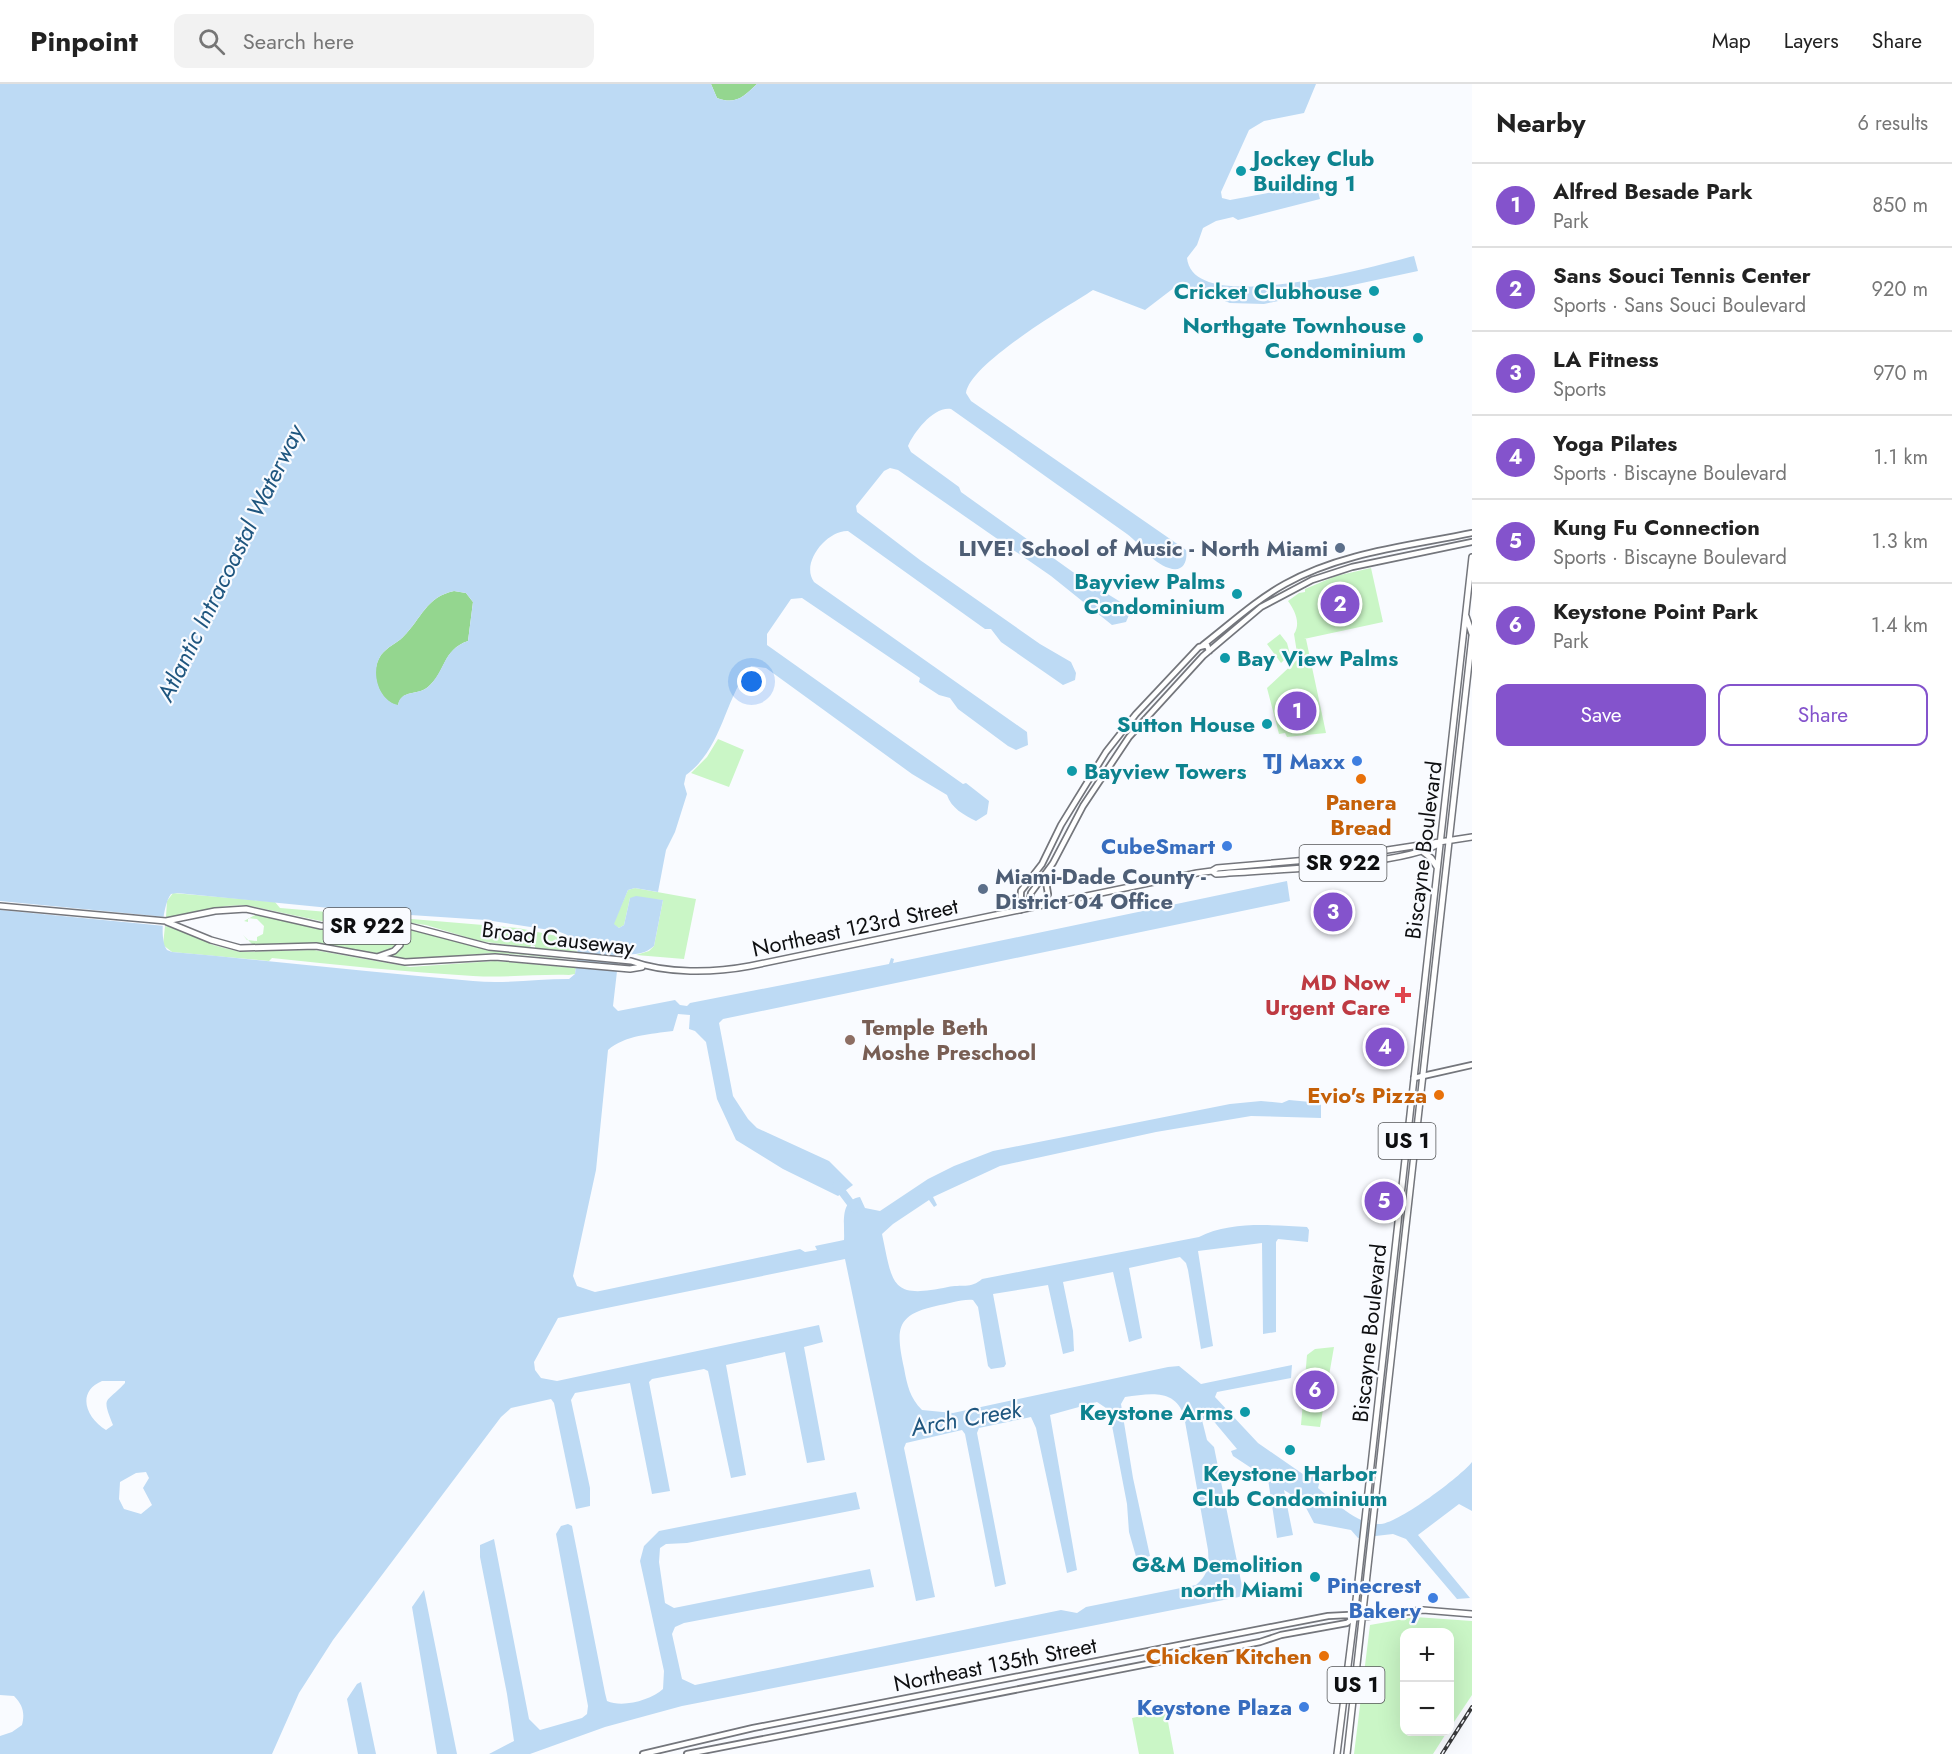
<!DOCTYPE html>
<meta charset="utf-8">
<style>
body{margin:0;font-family:Jost,sans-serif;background:#f2f2f2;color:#222}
.controls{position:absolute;right:18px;bottom:18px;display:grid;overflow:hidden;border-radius:12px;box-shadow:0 6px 24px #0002}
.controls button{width:54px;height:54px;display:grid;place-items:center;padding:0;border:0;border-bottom:2px solid #e0e0e0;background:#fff;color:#222;font:30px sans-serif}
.you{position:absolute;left:752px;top:598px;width:21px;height:21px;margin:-15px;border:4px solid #fff;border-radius:50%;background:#1a73e8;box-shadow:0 0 0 9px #1a73e833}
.badge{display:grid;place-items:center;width:39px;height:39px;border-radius:50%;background:#8453cc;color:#fff;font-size:20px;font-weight:700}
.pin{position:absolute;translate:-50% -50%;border:3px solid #fff;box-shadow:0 2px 6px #0006}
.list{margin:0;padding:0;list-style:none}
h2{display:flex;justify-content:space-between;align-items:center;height:78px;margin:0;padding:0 24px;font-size:26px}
h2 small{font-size:20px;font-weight:400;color:#767676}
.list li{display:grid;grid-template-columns:39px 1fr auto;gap:18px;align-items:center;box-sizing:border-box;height:84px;padding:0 24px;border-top:2px solid #e0e0e0}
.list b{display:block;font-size:22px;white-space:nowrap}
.list p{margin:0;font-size:20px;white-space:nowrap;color:#767676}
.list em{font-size:20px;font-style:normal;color:#767676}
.actions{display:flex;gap:12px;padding:18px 24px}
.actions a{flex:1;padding:14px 0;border:2px solid #8453cc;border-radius:12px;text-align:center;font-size:21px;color:#8453cc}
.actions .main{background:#8453cc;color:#fff}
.icon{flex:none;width:33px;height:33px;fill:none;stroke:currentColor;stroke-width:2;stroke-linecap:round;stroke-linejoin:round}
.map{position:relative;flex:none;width:1472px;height:1670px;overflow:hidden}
header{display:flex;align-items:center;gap:36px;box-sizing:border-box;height:84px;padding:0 30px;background:#fff;border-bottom:2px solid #e0e0e0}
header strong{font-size:28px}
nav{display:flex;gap:33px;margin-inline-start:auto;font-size:21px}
.search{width:420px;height:54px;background:#f2f2f2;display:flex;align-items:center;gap:15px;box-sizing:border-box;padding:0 21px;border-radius:12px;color:#767676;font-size:22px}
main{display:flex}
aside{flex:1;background:#fff}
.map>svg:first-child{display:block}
.green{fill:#caf6c6}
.forest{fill:#94d68f}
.water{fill:#bddaf4;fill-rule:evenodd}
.pier{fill:#f9fbff}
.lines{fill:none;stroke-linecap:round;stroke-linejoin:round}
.river{stroke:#bddaf4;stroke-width:8}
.tertiary-casing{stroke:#74767c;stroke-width:8}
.secondary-casing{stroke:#74767c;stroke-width:8}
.primary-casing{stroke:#74767c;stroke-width:8}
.tertiary{stroke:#fff;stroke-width:4.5}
.secondary{stroke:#fff;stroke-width:5}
.primary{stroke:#fff;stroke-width:5}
.rail-casing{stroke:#393a3c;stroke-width:4}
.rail{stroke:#f9fbff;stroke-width:1.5;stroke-dasharray:4.5;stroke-linecap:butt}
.culture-dot{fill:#0f9aa8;stroke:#f9fbff;stroke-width:2}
.service-dot{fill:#5c6f8a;stroke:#f9fbff;stroke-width:2}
.shop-dot{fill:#3f7fe0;stroke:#f9fbff;stroke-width:2}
.food-dot{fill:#e8710a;stroke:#f9fbff;stroke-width:2}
.health-dot{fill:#e0444e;stroke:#f9fbff;stroke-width:2}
.education-dot{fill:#8d6e63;stroke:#f9fbff;stroke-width:2}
.labels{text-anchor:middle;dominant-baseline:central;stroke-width:4.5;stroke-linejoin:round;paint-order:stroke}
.shield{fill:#f9fbff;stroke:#545658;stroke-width:1.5}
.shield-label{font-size:21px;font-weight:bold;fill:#0e0f11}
.culture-label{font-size:22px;font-weight:bold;fill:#0d838f;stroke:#f9fbff;text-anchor:end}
.service-label{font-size:22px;font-weight:bold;fill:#4e5e75;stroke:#f9fbff;text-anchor:end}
.shop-label{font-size:22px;font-weight:bold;fill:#366cbe;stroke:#f9fbff;text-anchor:end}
.food-label{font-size:22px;font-weight:bold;fill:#c56008;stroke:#f9fbff;text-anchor:end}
.street-label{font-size:22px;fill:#0e0f11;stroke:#f9fbff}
.health-label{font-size:22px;font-weight:bold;fill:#be3a42;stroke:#f9fbff;text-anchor:end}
.education-label{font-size:22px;font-weight:bold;fill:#785e54;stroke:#f9fbff;text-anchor:start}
.water-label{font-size:24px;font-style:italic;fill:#1f567f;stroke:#f9fbff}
</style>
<header>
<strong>Pinpoint</strong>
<div class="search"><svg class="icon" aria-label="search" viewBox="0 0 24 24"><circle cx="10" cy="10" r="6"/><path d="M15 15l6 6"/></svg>Search here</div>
<nav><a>Map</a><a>Layers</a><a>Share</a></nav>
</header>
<main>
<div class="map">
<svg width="1472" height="1670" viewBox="0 0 1472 1670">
<rect width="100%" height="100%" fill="#f9fbff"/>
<!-- green -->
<path class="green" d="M1371,484L1383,538L1304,555H1306L1326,649L1287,653L1285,649L1279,650L1267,604L1298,575L1294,550C1301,539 1295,527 1288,517L1299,509L1305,508V505L1336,492Z
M1280,550L1287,559L1290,570L1281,579L1267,560Z
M718,655L744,666L729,703L691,689L707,673Z
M635,804L696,815L684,875L636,871L649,867L654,862L663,816L630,814L624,841L619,844L613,840L628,806Z
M173,809L275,818L280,824L518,844L562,853L575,862L577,868L535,864V862L531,861L530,864L479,857L426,841L404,838L330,839L246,821L226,822L180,833H166L167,817Z
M255,831L326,845L370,844L393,846L399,856L397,863L381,870L319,860H252L243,851L247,856L257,857V853L263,850L264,842L257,835L248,834V838L244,837Z
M165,842L184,847L213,861L240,868L314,866L410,883L495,877L576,884L575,890L569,891C537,890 505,894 473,892C406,888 339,881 272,874L269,877L172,868L163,861Z
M398,843L435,850L487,865L571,876C540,873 509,868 478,870C447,873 417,877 386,873L402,861V851Z
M1334,1263L1320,1343L1301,1341L1307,1271L1315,1265Z
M1415,1533L1472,1537V1611L1450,1644V1548H1404V1648H1447L1433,1670H1354L1370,1541Z
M1166,1627L1174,1670H1139L1132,1634Z"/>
<!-- forest -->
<path class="forest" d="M711,0H757C743,13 736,21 717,14Z
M454,507L466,509L473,518L468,557C442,566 446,588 428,603C417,612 401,605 398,622C378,617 369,588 381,571C387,563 397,559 403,553C422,534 426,513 454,507Z"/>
<!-- water -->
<path class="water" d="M0,0H711L717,14C736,21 743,13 757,0H1316L1304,29L1264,37L1249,46L1221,108L1222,114L1230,116L1316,100L1320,115L1238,136L1233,133L1216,137L1203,144L1197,161L1187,174C1193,235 1378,181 1414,172L1418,187L1264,220L1230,219L1179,200L1145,226L1093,206C1067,223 970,279 966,309L971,317L1186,466C1188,477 1183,489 1169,484C1152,479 1141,460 1127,450C1068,408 1010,367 951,325C934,322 914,348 908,362L911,368L959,403L961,408L1077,491L1127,522L1129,531L1126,538L1112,541L1051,492L898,386L890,384L884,387L856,422L857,428L920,476L1040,560L1071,578L1076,589L1075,596L1063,601L1001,558L991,545H985L848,447C827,446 800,479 814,498L1027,648L1028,661L1016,666L1008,662L958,625L950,614L939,611L919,598L920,594L802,514L791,515L767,550V561L963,700L966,699L989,717L987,730L976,737C964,731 951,724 947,711L912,690L766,584L751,582C724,615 723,664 686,691L684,700L687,710L675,748L666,766L658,808L635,804L628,806L614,840L619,844L624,841L630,814L636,812L663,816L654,862C644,871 632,871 619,870L613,922L618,927L675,916L680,921L687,922L690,919L889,880L891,874L894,875L893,879L1287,797L1290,817L723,935L719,939L733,1012L748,1035L757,1044L829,1077L853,1101L838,1112L783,1085L736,1056L717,1015L706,958L695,947L689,945L690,931L678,930L673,947C651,950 625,951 608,966L596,1086L573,1192L577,1202L595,1208L800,1165L805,1168L817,1166L815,1162L844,1156C845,1141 839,1116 860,1113L865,1124L880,1127L928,1095L954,1082L993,1067L1230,1020L1261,1017L1282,1019L1289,1016L1321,1019V1034L1251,1032L1156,1048L1000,1082L933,1113L937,1121L934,1123L929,1116L893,1140L882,1150C893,1202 891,1215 948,1203C961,1200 971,1205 982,1195L1199,1153C1230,1137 1272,1141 1307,1143L1309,1146L1308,1158L1278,1155L1276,1158V1248L1263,1250L1262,1159L1198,1167L1213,1262L1201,1265L1188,1186L1186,1179L1180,1173L1129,1184L1142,1254L1129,1258L1113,1188L1063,1198L1073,1247L1074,1267L1063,1270L1048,1201L993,1210L1006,1280L1004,1283L991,1285L988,1282L978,1223L973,1216C961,1215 948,1220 936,1222C895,1231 896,1246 904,1284C907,1301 910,1314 922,1326L953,1329L1168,1283L1179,1282L1201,1300L1292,1281L1291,1294L1217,1308L1215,1313L1258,1359L1310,1395L1315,1389L1321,1392L1318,1404C1334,1417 1358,1442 1381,1440C1400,1438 1460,1393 1472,1378V1427L1459,1420L1418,1451L1470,1514L1457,1515L1406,1455L1393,1450L1358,1454L1351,1446L1314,1439L1303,1418L1284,1406L1293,1451L1277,1454L1268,1395L1233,1372L1231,1367L1237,1365L1211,1334L1206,1333L1202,1336L1207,1356L1214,1363L1244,1512L682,1622L605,1643L530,1670H489L514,1657L507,1610L480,1473V1461L494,1455L529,1635L540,1646L582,1634L587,1630L588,1622L556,1450L561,1442L568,1440L572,1442L605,1609L607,1617C623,1624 651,1616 663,1605L664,1587L640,1477L644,1462L659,1447L856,1408L860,1425L687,1459L666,1460L660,1464L659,1478L665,1519L674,1524L870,1485L874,1503L684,1539L675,1543L672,1550L682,1595L695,1601L1061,1526L1077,1529L1086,1523L1196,1501C1209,1490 1209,1481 1208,1466L1184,1332C1175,1304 1149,1310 1125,1313L1121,1320L1133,1394L1150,1472L1137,1476L1129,1448L1127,1420L1109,1326L1097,1318L1050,1331L1077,1486L1067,1489L1036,1344L1031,1333L979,1344L977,1349L1006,1500L995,1503L965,1350L962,1346L906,1359L904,1364L935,1513L916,1517L845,1175L558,1234L534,1278L535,1286L541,1294L557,1297L819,1241L823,1258L804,1263L825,1376L807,1379L785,1268L726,1281L746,1391L731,1394L708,1287L704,1285L652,1295L649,1298L670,1407L652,1410L630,1299L575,1309L571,1316L590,1404V1422L576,1425L554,1319L551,1315L511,1324L501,1333L333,1556L299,1609L272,1670H0V1652L12,1648L22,1641C25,1629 23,1621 14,1612L0,1611ZM454,507L466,509L473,518L468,557C442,566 446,587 428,603C417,612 401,605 398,621C378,617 370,587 381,571C387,563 397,559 403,553C422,534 426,513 454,507ZM177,809L380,829L486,836L556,847C583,854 578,867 575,890L569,895C537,895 505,900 473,897C373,888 273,877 172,868L167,866C159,856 163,820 171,810ZM102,1297H125V1299C106,1320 101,1311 113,1341L106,1346C86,1334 76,1308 102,1297ZM146,1388L149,1394L143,1404L152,1421L141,1430L124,1425L119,1415L120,1398L136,1389Z
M424,1506L457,1670H437L412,1523Z
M361,1598L376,1670H358L347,1615L357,1600Z"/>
<!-- pier -->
<path class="pier" d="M0,817L166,833L165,842L0,826Z"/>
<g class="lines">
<!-- river -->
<path class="river" d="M837,1101L855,1125"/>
<!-- tertiary casing -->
<g class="tertiary-casing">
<path id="tertiary" d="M1203,561C1230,540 1256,516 1285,500C1342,468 1410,462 1472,449
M1048,810L1046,798L1050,787
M1028,824L1031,809L1053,779L1083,722L1129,653L1203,572L1261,523L1312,496L1352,483L1472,458
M1020,826L1021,807L1042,780L1061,741L1106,668L1136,630L1199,563L1207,561L1209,567
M1414,994L1472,981
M643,1670L753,1644L1328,1532L1348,1531L1354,1534
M687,1670L1260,1558L1281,1551L1347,1539L1354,1534"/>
</g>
<!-- secondary casing -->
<g class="secondary-casing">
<path id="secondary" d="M1354,1534L1423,1526L1472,1530"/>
</g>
<!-- primary casing -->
<g class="primary-casing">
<path id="primary" d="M1466,532L1472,550
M1422,767L1431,774L1437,783
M1212,787L1217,784L1342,773L1472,753
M0,822L166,837L215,827L246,825L321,842H409L489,863L631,877C667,890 713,889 750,882L1197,789L1212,787L1216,790C1264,786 1406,782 1440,759
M167,838L211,856L240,864L316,862L405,878L495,873L630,885L642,883
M377,873L394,867L400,861L399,849L389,842
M1337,1670L1354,1534L1472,473
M1347,1670L1472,552"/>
</g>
<!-- tertiary -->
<use href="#tertiary" class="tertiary"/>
<!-- secondary -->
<use href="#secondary" class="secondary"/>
<!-- primary -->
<use href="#primary" class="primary"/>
<!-- rail casing -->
<g class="rail-casing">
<path id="rail" d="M1442,1670L1472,1623"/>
</g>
<!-- rail -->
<use href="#rail" class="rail"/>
</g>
<!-- markers -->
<g class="culture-dot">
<circle cx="1241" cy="87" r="6"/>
<circle cx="1374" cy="207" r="6"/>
<circle cx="1418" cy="254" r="6"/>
<circle cx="1237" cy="510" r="6"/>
<circle cx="1225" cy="574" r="6"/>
<circle cx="1267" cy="640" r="6"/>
<circle cx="1072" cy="687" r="6"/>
<circle cx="1245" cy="1328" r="6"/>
<circle cx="1290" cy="1366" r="6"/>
<circle cx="1315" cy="1493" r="6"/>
</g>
<g class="service-dot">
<circle cx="1340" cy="464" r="6"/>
<circle cx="983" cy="805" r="6"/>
</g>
<g class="shop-dot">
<circle cx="1357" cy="677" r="6"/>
<circle cx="1227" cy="762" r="6"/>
<circle cx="1433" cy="1514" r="6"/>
<circle cx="1304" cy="1623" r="6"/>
</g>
<g class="food-dot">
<circle cx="1361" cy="695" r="6"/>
<circle cx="1439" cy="1011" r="6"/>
<circle cx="1324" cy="1572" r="6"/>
</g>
<path class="health-dot" d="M1400 902h6v6h6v6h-6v6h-6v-6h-6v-6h6z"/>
<circle class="education-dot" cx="850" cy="956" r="6"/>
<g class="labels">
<!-- shield labels -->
<g class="shield">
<rect x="1299.5" y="761" width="87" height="36" rx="4.5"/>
<rect x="323.5" y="824" width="87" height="36" rx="4.5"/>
<rect x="1378.5" y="1039" width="57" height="36" rx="4.5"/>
<rect x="1327.5" y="1583" width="57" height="36" rx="4.5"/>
</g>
<g class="shield-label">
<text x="1343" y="779">SR 922</text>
<text x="367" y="842">SR 922</text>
<text x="1407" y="1057">US 1</text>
<text x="1356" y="1601">US 1</text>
</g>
<!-- culture labels -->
<g class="culture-label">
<text x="1253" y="74" text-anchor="start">Jockey Club<tspan x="1253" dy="25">Building 1</tspan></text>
<text x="1362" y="207">Cricket Clubhouse</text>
<text x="1406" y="241">Northgate Townhouse<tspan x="1406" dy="25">Condominium</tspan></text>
<text x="1225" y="497">Bayview Palms<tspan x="1225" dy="25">Condominium</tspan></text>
<text x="1237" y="574" text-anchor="start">Bay View Palms</text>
<text x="1255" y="640">Sutton House</text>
<text x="1084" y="687" text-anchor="start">Bayview Towers</text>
<text x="1233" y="1328">Keystone Arms</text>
<text x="1290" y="1389" text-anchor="middle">Keystone Harbor<tspan x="1290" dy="25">Club Condominium</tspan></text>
<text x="1303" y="1480">G&amp;M Demolition<tspan x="1303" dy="25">north Miami</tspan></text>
</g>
<!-- service labels -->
<g class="service-label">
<text x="1328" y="464">LIVE! School of Music - North Miami</text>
<text x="995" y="792" text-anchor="start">Miami-Dade County -<tspan x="995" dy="25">District 04 Office</tspan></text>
</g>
<!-- shop labels -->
<g class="shop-label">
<text x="1345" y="677">TJ Maxx</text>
<text x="1215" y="762">CubeSmart</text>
<text x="1421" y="1501">Pinecrest<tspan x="1421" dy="25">Bakery</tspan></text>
<text x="1292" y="1623">Keystone Plaza</text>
</g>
<!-- food labels -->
<g class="food-label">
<text x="1361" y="718" text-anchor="middle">Panera<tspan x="1361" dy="25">Bread</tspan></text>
<text x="1427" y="1011">Evio's Pizza</text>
<text x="1312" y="1572">Chicken Kitchen</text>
</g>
<!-- street labels -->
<g class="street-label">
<text transform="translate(1423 766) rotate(-83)">Biscayne Boulevard</text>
<text transform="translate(855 843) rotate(-12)">Northeast 123rd Street</text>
<text transform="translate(558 854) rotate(7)">Broad Causeway</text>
<text transform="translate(1369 1249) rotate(-84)">Biscayne Boulevard</text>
<text transform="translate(995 1580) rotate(-11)">Northeast 135th Street</text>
</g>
<!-- health labels -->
<g class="health-label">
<text x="1390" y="898">MD Now<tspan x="1390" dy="25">Urgent Care</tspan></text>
</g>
<!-- education labels -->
<g class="education-label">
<text x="862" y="943">Temple Beth<tspan x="862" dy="25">Moshe Preschool</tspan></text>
</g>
<!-- water labels -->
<g class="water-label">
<text transform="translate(230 479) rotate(-64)">Atlantic Intracoastal Waterway</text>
<text transform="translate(966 1334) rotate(-10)">Arch Creek</text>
</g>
</g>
</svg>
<div class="controls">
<button>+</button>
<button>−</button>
</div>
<div class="you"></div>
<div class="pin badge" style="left:1297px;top:627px">1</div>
<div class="pin badge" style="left:1340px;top:520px">2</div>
<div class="pin badge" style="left:1333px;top:828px">3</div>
<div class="pin badge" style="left:1385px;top:963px">4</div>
<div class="pin badge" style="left:1384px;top:1117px">5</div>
<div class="pin badge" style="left:1315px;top:1306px">6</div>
</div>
<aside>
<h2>Nearby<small>6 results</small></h2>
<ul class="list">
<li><span class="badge">1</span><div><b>Alfred Besade Park</b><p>Park</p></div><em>850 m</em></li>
<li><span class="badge">2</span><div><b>Sans Souci Tennis Center</b><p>Sports · Sans Souci Boulevard</p></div><em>920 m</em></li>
<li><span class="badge">3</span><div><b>LA Fitness</b><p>Sports</p></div><em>970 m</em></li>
<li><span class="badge">4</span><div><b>Yoga Pilates</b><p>Sports · Biscayne Boulevard</p></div><em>1.1 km</em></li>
<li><span class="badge">5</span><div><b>Kung Fu Connection</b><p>Sports · Biscayne Boulevard</p></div><em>1.3 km</em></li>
<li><span class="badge">6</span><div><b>Keystone Point Park</b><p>Park</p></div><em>1.4 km</em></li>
</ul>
<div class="actions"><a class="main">Save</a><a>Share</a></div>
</aside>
</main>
